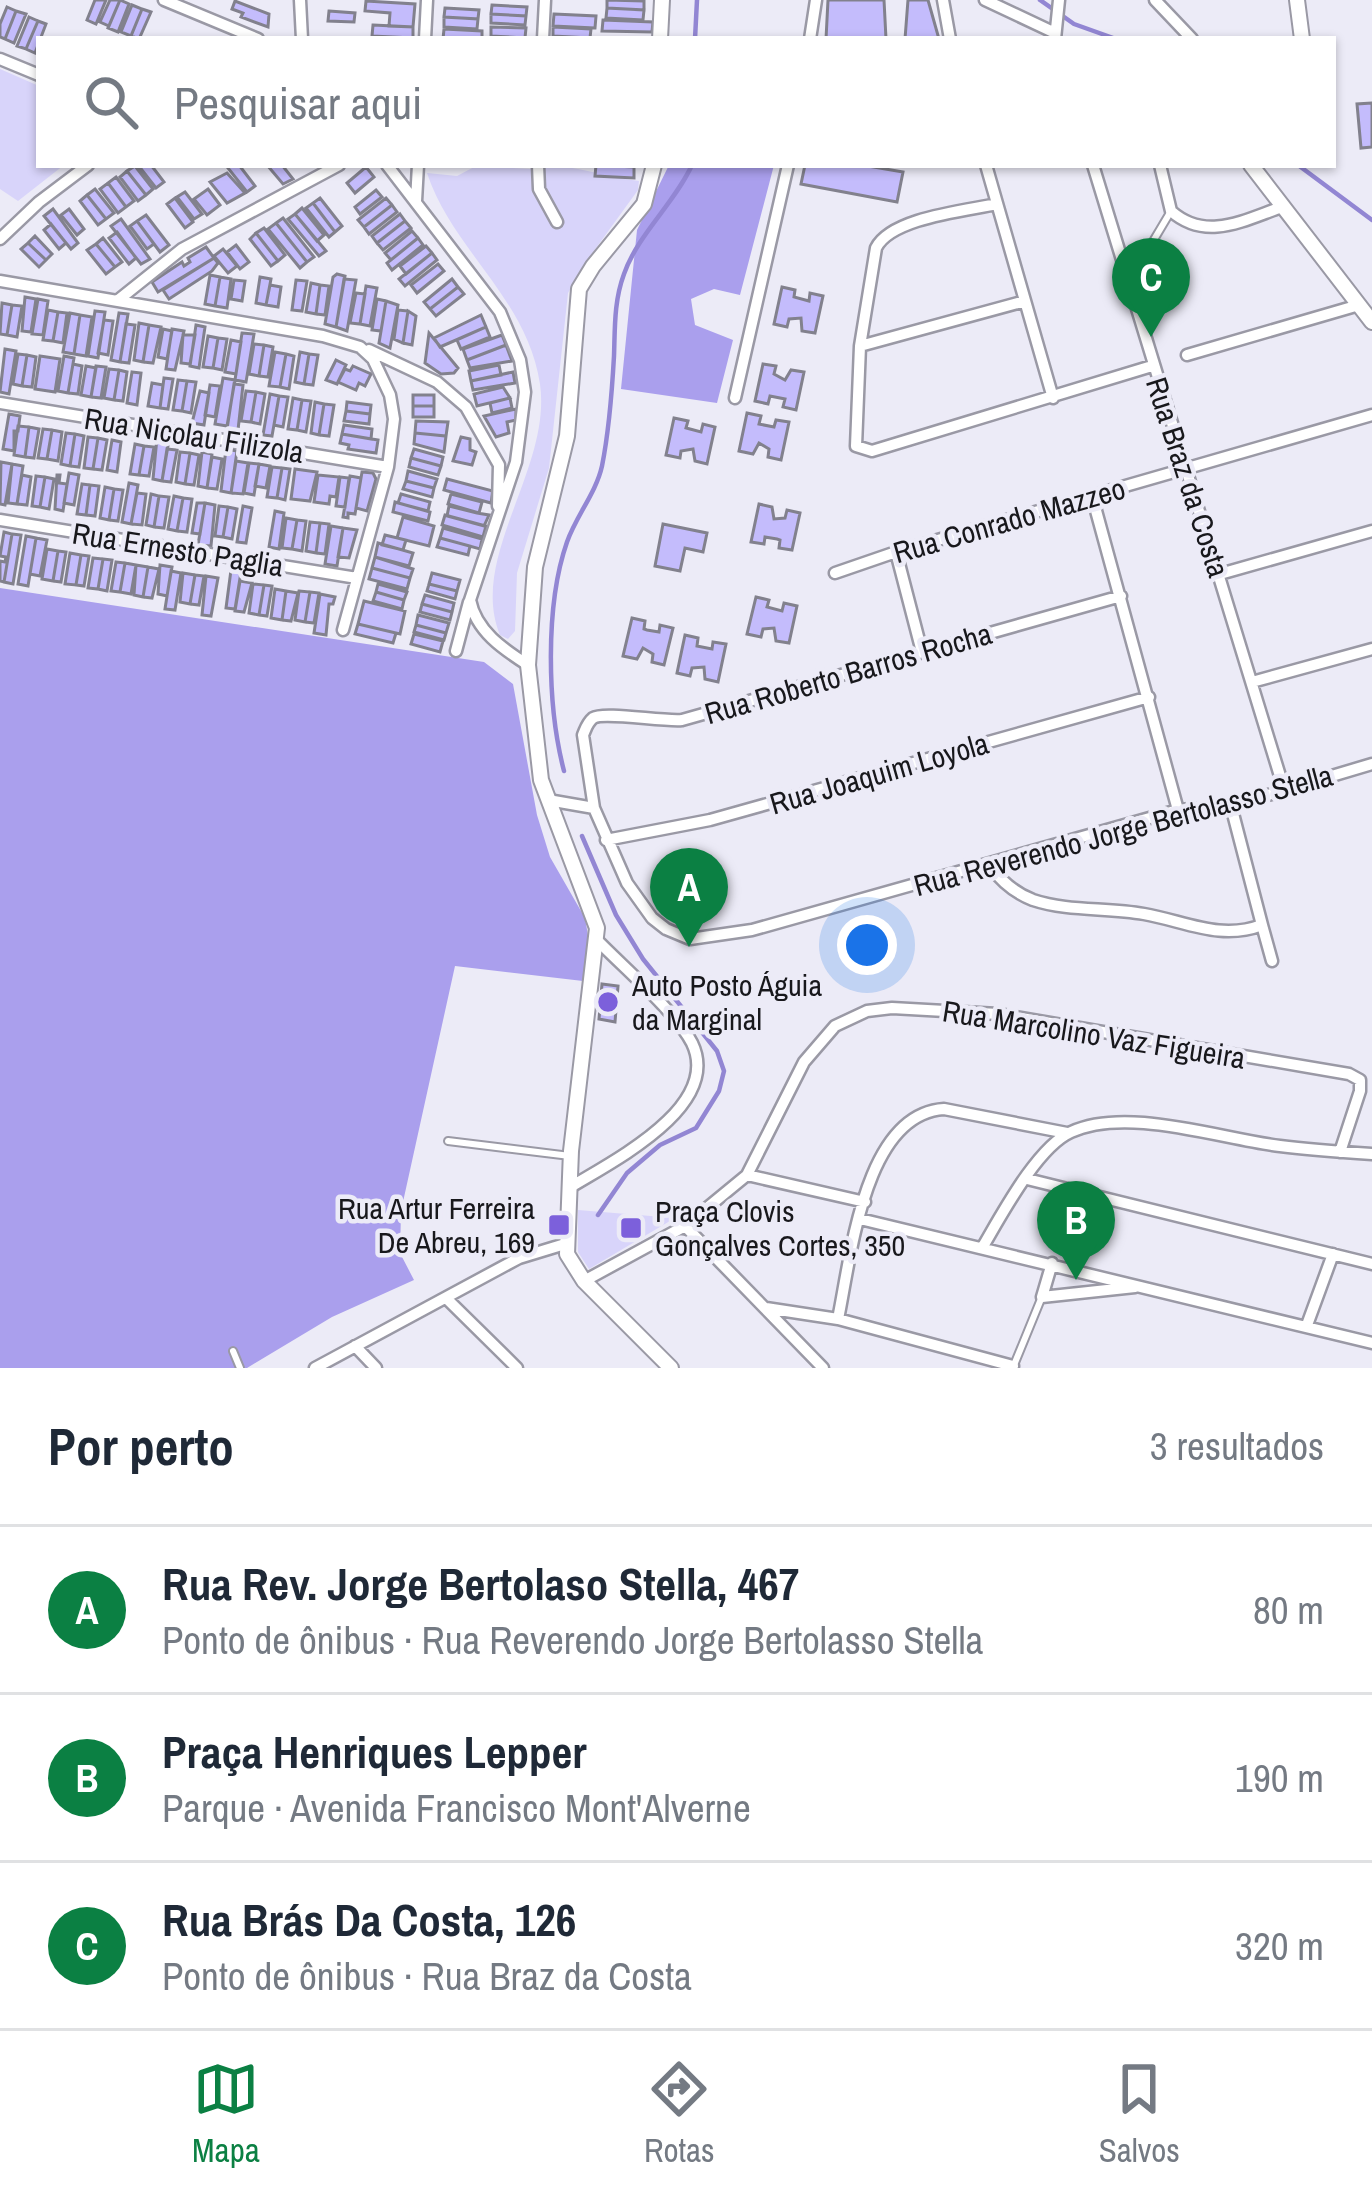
<!DOCTYPE html>
<html lang="pt">
<meta charset="utf-8">
<style>
body{margin:0;font-family:"Archivo Narrow",sans-serif;background:#f2f2f3;color:#1f2937}
.you{position:absolute;left:867px;top:945px;width:42px;height:42px;margin:-30px;border:9px solid #fff;border-radius:50%;background:#1a73e8;box-shadow:0 0 0 18px #1a73e833}
.badge{display:grid;place-items:center;width:78px;height:78px;border-radius:50%;background:#0b8043;color:#fff;font-size:39px;font-weight:700}
.pin{position:absolute;translate:-50% -99px;filter:drop-shadow(0 3px 6px #0008)}
.pin::after{content:'';position:absolute;top:63px;width:42px;height:36px;background:inherit;clip-path:polygon(0 0,100% 0,50% 100%)}
.list{margin:0;padding:0;list-style:none}
h2{display:flex;justify-content:space-between;align-items:center;height:156px;margin:0;padding:0 48px;font-size:51px}
h2 small{font-size:39px;font-weight:400;color:#747a83}
.list li{display:grid;grid-template-columns:78px 1fr auto;gap:36px;align-items:center;box-sizing:border-box;height:168px;padding:0 48px;border-top:3px solid #e0e1e3}
.list b{display:block;font-size:45px;white-space:nowrap}
.list p{margin:0;font-size:39px;white-space:nowrap;color:#747a83}
.list em{font-size:39px;font-style:normal;color:#747a83}
.icon{flex:none;width:66px;height:66px;fill:none;stroke:currentColor;stroke-width:2;stroke-linecap:round;stroke-linejoin:round}
.map{position:relative;flex:none;width:1372px;height:1368px;overflow:hidden}
.search{position:absolute;background:#fff;box-shadow:0 3px 9px #0004;left:36px;right:36px;top:36px;height:132px;display:flex;align-items:center;gap:30px;box-sizing:border-box;padding:0 42px;border-radius:0px;color:#747a83;font-size:45px}
.sheet{height:660px;background:#fff}
nav{display:flex;justify-content:space-around;align-items:center;box-sizing:border-box;height:168px;border-top:3px solid #e0e1e3;background:#fff;font-size:33px;color:#747a83}
nav a{display:grid;justify-items:center;gap:6px}
nav .on{color:#0b8043}
.map>svg:first-child{display:block}
.green{fill:#d8d4fa}
.forest{fill:#aa9fed}
.lines{fill:none;stroke-linecap:round;stroke-linejoin:round}
.stream{stroke:#9286d3;stroke-width:4.5}
.building{fill:#c4bcfc;stroke:#82818d;stroke-width:3}
.service-casing{stroke:#9a99a5;stroke-width:10}
.minor-casing{stroke:#9a99a5;stroke-width:15}
.tertiary-casing{stroke:#9a99a5;stroke-width:18}
.service{stroke:#fff;stroke-width:6}
.minor{stroke:#fff;stroke-width:10}
.tertiary{stroke:#fff;stroke-width:14}
.poi-dot{fill:#7c60db;stroke:#ecebf7;stroke-width:4.5}
.labels{text-anchor:middle;dominant-baseline:central;stroke-width:9;stroke-linejoin:round;paint-order:stroke}
.street-label{font-size:30px;fill:#18181c;stroke:#ecebf7}
.poi-label{font-size:30px;fill:#18181c;stroke:#ecebf7;text-anchor:start}
</style>
<div class="map">
<svg width="1372" height="1368" viewBox="0 0 1372 1368">
<rect width="100%" height="100%" fill="#ecebf7"/>
<!-- green -->
<path class="green" d="M0,69L39,86V165H64L18,201L0,189Z
M542,165C574,165 606,177 639,181L638,190L583,266L568,293L549,468L517,573L515,631L508,639L500,635C468,557 552,469 540,384C527,298 453,251 427,173L457,176L476,166L530,169Z
M578,1210L675,1218L589,1269L578,1252Z"/>
<!-- forest -->
<path class="forest" d="M669,165H774L740,295L714,289L691,299L695,325L733,340L717,403L621,389L637,230Z
M0,588L484,662L513,684L537,815L550,857L585,918L590,947L583,981L455,966L401,1211L400,1253L414,1280L332,1317L247,1368H0Z"/>
<g class="lines">
<!-- stream -->
<path class="stream" d="M1040,0L1074,24L1116,39
M695,39L697,0
M1298,165L1372,220
M564,771C547,706 545,605 567,542C576,516 596,493 602,466C609,431 612,392 614,356C615,327 614,301 624,274C638,234 674,204 692,165
M582,836L616,915L643,959L717,1051L724,1071L719,1091L696,1128L660,1145L627,1173L598,1215"/>
</g>
<!-- building -->
<path class="building" d="M95,0H106L96,24L87,20Z
M110,0H120L109,26L100,22Z
M120,0L129,4L118,32L108,28Z
M607,0L644,1V10L607,8Z
M828,0H884L886,39H826Z
M908,0H928L939,39H905Z
M235,1L269,14L268,27L241,17L243,13L232,9Z
M366,1L415,4L413,27L389,26L390,13L365,11Z
M132,5L142,9L131,36L121,32Z
M492,5L527,7L526,16L491,14Z
M7,7L16,11L5,39L0,37V24Z
M445,8L479,10L478,19L444,17Z
M607,8L644,10L643,20L606,18Z
M142,9L151,12L139,39L131,36Z
M16,11L26,14L14,43L5,39Z
M329,11L355,13L354,22L328,21Z
M491,14L526,16L525,25L491,23Z
M554,14L596,16L595,28L553,26Z
M29,17L38,21L26,49L17,46Z
M444,17L478,19L477,29L444,27Z
M603,20L653,22L652,32L602,31Z
M38,21L46,24L35,53L26,49Z
M373,25L413,27V38L372,36Z
M491,27L526,28L525,38L491,36Z
M553,27L591,29L590,38L553,36Z
M444,29L482,31V39H443Z
M1372,103V147L1361,148L1357,104Z
M138,165H151L164,182L156,188Z
M232,165H239L255,186L247,192L228,168Z
M267,165H282L293,179L283,184Z
M596,165L634,167V178L595,176Z
M805,165H862L903,172L897,202L801,184Z
M135,166L153,189L146,195L127,171Z
M366,167L374,177L355,193L347,183Z
M127,171L146,195L138,201L120,177Z
M227,173L245,193L227,203L210,182Z
M116,177L134,201L126,207L108,183Z
M108,183L126,207L118,213L100,189Z
M95,189L114,213L106,219L87,195Z
M208,189L220,205L207,215L194,199Z
M376,190L382,197L360,214L355,207Z
M185,192L202,214L194,219L177,197Z
M87,195L106,219L98,225L80,201Z
M175,198L193,222L185,228L167,204Z
M320,198L342,226L335,232L313,203Z
M386,198L392,205L364,227L358,220Z
M313,203L335,232L329,237L306,208Z
M392,205L397,212L369,234L364,227Z
M302,208L324,235L317,241L295,214Z
M53,209L78,243L71,249L44,216Z
M69,209L84,229L77,235L61,215Z
M295,214L326,251L319,256L288,219Z
M400,214L405,221L377,243L372,236Z
M146,215L169,245L160,252L137,221Z
M283,218L314,257L307,262L276,223Z
M121,219L150,259L141,264L111,226Z
M137,221L154,244L147,249L130,226Z
M405,221L411,228L383,250L377,243Z
M276,223L307,262L300,268L268,229Z
M51,224L66,243L59,249L44,230Z
M264,228L285,255L278,261L256,233Z
M412,231L418,238L391,260L385,253Z
M117,232L136,258L129,264L109,238Z
M256,233L278,261L271,266L250,239Z
M35,236L52,254L46,260L28,243Z
M103,238L122,262L115,267L96,244Z
M418,238L423,245L392,270L387,263Z
M28,243L46,260L39,267L21,249Z
M96,244L115,267L106,274L87,250Z
M236,245L249,262L240,269L227,252Z
M426,246L432,253L406,274L400,266Z
M206,247L214,258L158,292L152,282L182,262L184,266L190,262L188,258Z
M223,249L237,266L228,273L214,256Z
M432,253L437,260L405,286L399,279Z
M214,258L218,263L212,271L169,299L163,290Z
M438,264L444,271L417,293L411,285Z
M337,274L345,276L336,327L325,324L333,277Z
M210,275L220,277L215,306L205,304Z
M220,277L231,279L227,308L215,306Z
M260,277L271,279L266,305L256,303Z
M344,279L356,280L347,331L336,327Z
M452,279L458,287L430,309L424,302Z
M234,280L245,281L242,301L231,299Z
M296,280L307,281L302,311L292,310Z
M311,283L320,285L316,314L306,312Z
M270,285L281,287L278,307L266,305Z
M320,285L329,286L325,315L316,314Z
M366,286L377,288L370,326L360,324Z
M458,287L464,294L436,316L430,309Z
M782,287L795,290L794,297L809,301L810,293L823,296L815,333L802,331L801,318L789,319L787,327L774,324Z
M356,293L365,294L360,324L350,323Z
M25,297L36,299L31,332L22,331Z
M38,299L48,301L43,335L32,334Z
M377,299L386,301L381,331L372,330Z
M386,301L398,305L390,348L379,343Z
M2,303L12,305L7,335L0,334Z
M12,305L22,306L17,337L7,335Z
M48,310L58,312L53,341L43,340Z
M398,310L408,311L403,343L394,339Z
M95,311L105,312L98,358L88,356Z
M408,311L416,316L412,345L403,343Z
M58,312L67,313L63,343L53,341Z
M70,313L80,315L74,354L63,352Z
M119,313L128,314L120,362L111,360Z
M80,315L92,317L86,356L74,354Z
M481,315L486,327L440,347L434,338Z
M104,320L113,321L108,355L98,353Z
M139,323L149,325L143,362L134,360Z
M126,324L135,325L129,363L120,362Z
M149,325L161,327L153,363L143,362Z
M196,325L205,327L199,368L190,366Z
M486,327L490,337L461,349L457,340Z
M163,329L172,331L167,359L158,357Z
M172,329L184,331L175,370L166,369Z
M242,333L254,334L246,382L235,380Z
M429,333L458,368L454,373L441,374L425,363Z
M183,335H195L190,364L181,363Z
M502,335L506,345L467,360L463,349Z
M208,336L218,338L213,368L203,367Z
M218,338L227,339L222,370L213,368Z
M231,340L241,342L236,374L225,372Z
M254,344L264,345L259,376L249,374Z
M264,345L273,347L268,377L259,376Z
M506,345L512,361L470,368L467,360Z
M5,349L16,351L9,394L0,392Z
M275,352L286,354L280,387L269,386Z
M300,352L309,354L304,384L295,382Z
M18,354L27,355L22,386L13,384Z
M286,354L294,356L289,389L280,387Z
M309,354L318,355L313,385L304,384Z
M27,355L36,357L32,387L22,386Z
M40,356L60,359L55,392L35,389Z
M64,356L74,358L68,393L58,391Z
M336,360L346,365L337,384L326,380Z
M73,364L82,366L78,394L68,393Z
M763,364L776,366L774,374L785,380L791,370L804,372L796,410L783,407L785,399L770,396L768,404L755,401Z
M499,365L501,375L471,381L469,371Z
M86,366L96,368L91,397L81,395Z
M96,366L106,367L101,398L91,397Z
M353,366L371,374L365,386L359,383L356,390L338,382L345,369L350,371Z
M109,369L119,370L114,400L104,398Z
M119,370L127,372L123,401L114,400Z
M132,372L141,373L137,405L127,403Z
M513,372L515,383L473,390L471,381Z
M164,378L173,379L168,409L160,408Z
M223,378L235,380L227,426L215,424Z
M178,380L187,381L182,411L173,410Z
M187,381L196,382L191,413L182,411Z
M152,383L163,385L160,408L148,406Z
M234,384L243,385L238,430L227,429Z
M210,385L220,386L215,417L205,415Z
M503,387L510,398L477,406L474,394Z
M200,391L209,393L204,425L192,423Z
M246,391L256,392L251,422L241,421Z
M256,392L265,394L260,424L251,422Z
M270,394L279,396L272,436L263,435Z
M413,395H434V406H413Z
M279,396L288,397L283,427L274,425Z
M293,398L302,400L297,430L288,429Z
M510,398L512,408L492,413L490,403Z
M302,400L311,401L306,432L297,430Z
M315,402L324,404L319,435L311,433Z
M347,402L371,405L370,414L346,411Z
M324,404L334,405L329,436L319,435Z
M413,406H434V417H413Z
M516,409V420L507,422L509,433L496,437L484,416Z
M346,411L370,414L369,424L344,421Z
M747,413L761,416L759,424L774,427L776,420L789,422L781,460L768,457L769,449L759,443L753,454L739,451Z
M9,414L20,416L18,431H14V451L3,449Z
M674,418L688,421L686,428L690,429L701,432L703,424L715,427L707,464L695,461L693,449L681,451L680,458L666,455Z
M416,421L448,422L446,436L415,433Z
M344,425L372,429L371,439L342,434Z
M18,426L29,427L25,457L14,455Z
M29,427L39,429L34,458L25,457Z
M43,429L52,430L47,459L38,458Z
M52,430L62,432L58,461L47,459Z
M66,433L75,434L70,466L61,464Z
M415,433L446,436L444,452L414,444Z
M75,434L84,436L79,467L70,466Z
M342,434L378,440L376,453L348,449L349,445L340,443Z
M88,437L98,438L93,469L84,468Z
M461,437L470,439V450L476,452L472,465L453,461Z
M98,438L107,440L102,470L93,469Z
M157,438L169,440L162,481L153,479Z
M112,440L121,442L117,472L107,470Z
M135,444L144,446L139,475L130,474Z
M144,446L154,447L149,476L139,475Z
M167,449L177,450L171,482L162,481Z
M226,449L237,451L231,493L221,491Z
M414,449L443,457L441,466L411,458Z
M180,452L190,453L185,484L176,482Z
M202,452L212,454L207,488L198,486Z
M190,453L199,455L194,485L185,484Z
M212,457L222,459L217,489L207,488Z
M411,458L441,466L438,475L409,467Z
M236,461L248,463L243,494L231,493Z
M1,462L12,464L5,505L0,504Z
M249,463L259,464L254,495L244,493Z
M12,464L23,466L17,504L8,503Z
M259,464L270,466L266,488L255,486Z
M272,467L282,468L277,498L267,497Z
M282,468L290,469L285,500L277,498Z
M295,469L317,472L310,501L291,499Z
M408,471L437,479L434,488L406,481Z
M362,472L373,473L376,479L367,511L356,508Z
M69,473L79,475L74,505L64,503Z
M22,475L31,477L27,505L17,504Z
M57,475H60L59,483L67,484L63,511L55,509Z
M318,475L339,477L336,497L330,496L329,504L314,502Z
M36,476L45,477L40,507L32,506Z
M350,476L361,478L355,514L348,513V518L343,517Z
M45,477L54,479L49,509L40,507Z
M340,477L349,478L345,507L336,506Z
M447,479L493,491L491,503L444,490Z
M406,481L434,488L432,497L403,489Z
M129,483L138,485L131,524L122,522Z
M82,484L90,485L86,515L77,514Z
M90,485L99,486L95,516L86,515Z
M105,487L114,489L109,520L100,518Z
M114,489L123,490L118,521L109,520Z
M137,493L146,494L142,525L131,524Z
M151,494L159,496L154,527L146,525Z
M401,494L430,502L428,511L398,503Z
M451,494L482,502L479,513L448,504Z
M159,496L169,497L164,528L154,527Z
M174,496L183,498L177,531L168,529Z
M183,498L192,499L187,532L177,531Z
M395,502L430,512L428,521L393,512Z
M197,503H205L200,534L192,533Z
M205,503L215,505L211,546L198,545Z
M759,504L772,507L774,519L785,518L787,510L800,513L792,550L779,548L780,540L777,539L765,537L764,544L751,542Z
M219,506L228,507L223,537L215,536Z
M243,506L252,508L246,543L237,542Z
M449,506L477,513L489,515L484,526L447,516Z
M228,507L237,509L232,539L223,537Z
M275,511L284,513L279,549L269,547Z
M445,515L486,526L483,537L442,525Z
M403,517L434,526L429,546L397,538Z
M286,518L297,520L292,549L282,548Z
M297,520L306,521L302,551L292,549Z
M310,522L320,523L316,553L306,551Z
M320,523L329,524L325,554L316,553Z
M663,524L707,533L703,552L685,548L680,571L655,566Z
M331,526L343,528L337,566L325,564Z
M343,528L357,530L349,558L338,557Z
M443,528L482,539L480,549L440,538Z
M4,532L12,534L4,582L0,581V561L5,562L6,557L0,556Z
M12,534L21,535L13,584L4,582Z
M385,535L406,540L403,550L382,545Z
M26,536L36,538L28,586L18,584Z
M36,538L47,540L40,576L30,574Z
M440,538L470,546L468,555L437,547Z
M378,543L413,553L409,566L375,557Z
M47,549L58,551L53,581L42,579Z
M58,551L66,552L61,582L53,581Z
M70,553L81,555L76,585L65,584Z
M81,555L89,556L84,586L76,585Z
M375,557L413,569L410,578L372,568Z
M93,558L103,559L98,589L88,588Z
M103,559L112,560L107,591L98,589Z
M116,562L125,563L120,592L111,591Z
M125,563L136,565L131,594L120,592Z
M136,565L148,567L143,597L134,595Z
M160,565L172,567L167,596L158,594Z
M148,567L159,569L152,598L143,597Z
M372,568L410,578L407,589L369,579Z
M231,570L241,572L235,609L226,608Z
M171,571L181,573L175,610L165,609Z
M183,573L195,575L190,604L180,602Z
M432,573L460,580L457,591L429,584Z
M195,575L204,576L199,605L190,604Z
M206,576L218,578L211,616L202,615Z
M240,581L252,583L244,612L235,611Z
M253,584L264,585L259,615L249,613Z
M378,584L407,592L404,600L376,592Z
M429,584L457,591L455,599L427,591Z
M264,585L272,586L267,616L259,615Z
M275,589L286,591L282,620L271,618Z
M286,591L298,593L291,621L282,620Z
M299,591L310,592L305,622L295,620Z
M310,592L319,593L314,623L305,622Z
M376,592L404,600L402,609L373,601Z
M320,594L335,597L333,604H329L326,635L314,633Z
M425,595L454,603L452,612L422,604Z
M756,597L769,600L767,607L782,611L784,603L797,606L789,643L776,641L774,628L763,629L761,637L747,634Z
M364,601L405,611L400,634L358,624Z
M422,604L452,612L450,620L420,612Z
M418,615L449,623L446,633L416,625Z
M632,618L645,621L644,629L647,630L659,632L660,625L673,628L664,665L652,662L653,654L643,648L637,659L623,656Z
M358,624L396,633L393,643L355,634Z
M416,625L446,633L444,640L414,632Z
M414,634L443,641L440,652L411,644Z
M685,635L698,638L697,646L712,649L713,642L726,644L718,682L705,679L704,667L692,668L690,676L677,673Z
M602,984L618,986L615,1022L599,1019Z"/>
<g class="lines">
<!-- service casing -->
<g class="service-casing">
<path id="service" d="M1130,280L1171,211
M448,1141L570,1156
M233,1351L240,1368
M1014,1365L1041,1299"/>
</g>
<!-- minor casing -->
<g class="minor-casing">
<path id="minor" d="M164,0L258,39
M300,0L302,39
M943,0L950,39
M985,0L1053,32
M1155,0L1192,39
M425,39L427,0
M543,39L545,0
M810,39L816,0
M1055,39L1059,0
M0,59L39,75
M387,165L500,312L520,360L525,392L516,462L470,600C476,631 503,649 528,665
M538,165L539,189L557,222
M986,165L1053,398
M1093,165L1284,789
M1160,165L1171,211C1206,242 1244,220 1282,207
M416,201L418,165
M997,204C964,211 891,218 876,248L860,346L856,446L872,451L1152,366
M0,239L39,202L88,165
M0,281L323,336L360,347L373,359L390,395L394,419L388,467L343,630
M117,301L182,249L339,165
M860,346L1025,301
M369,350L437,382L466,407L499,465L498,506
M1187,355L1359,305
M735,398L788,165
M0,403L388,467
M1092,496L1178,810
M0,520L357,578
M896,552L922,652
M835,573L896,552L1372,415
M1220,574L1372,531
M1121,596L682,720C663,722 604,711 593,718C587,723 586,728 583,735L594,808L627,883L652,918L666,929L690,939L752,930L1178,810L1231,806L1372,764
M456,651L469,602
M1252,682L1372,649
M548,800L594,808
M606,840L710,820L1149,697
M990,866C1001,881 1015,893 1033,900C1069,912 1107,907 1144,914C1185,921 1220,941 1262,925L1231,806
M1262,925L1272,961
M747,1175L865,1202
M1027,1179L1372,1264
M569,1188C611,1162 723,1107 692,1043C676,1012 622,966 596,939
M860,1219L1372,1343
M685,1226L823,1368
M982,1248C1001,1216 1037,1147 1071,1132C1127,1106 1221,1139 1280,1146C1311,1150 1341,1152 1372,1154
M1052,1263L1042,1297L1135,1287
M584,1281L685,1226L747,1175L804,1062L835,1026L867,1011L892,1008L998,1014L1349,1074L1360,1080V1091L1340,1152
M447,1299L517,1368
M766,1308L838,1319L1013,1366
M838,1319C851,1257 864,1114 944,1109L1067,1133
M1307,1325L1333,1254
M355,1346L376,1368
M315,1368L519,1258L565,1244"/>
</g>
<!-- tertiary casing -->
<g class="tertiary-casing">
<path id="tertiary" d="M1297,0L1302,39
M660,39L662,0
M654,165L644,204L593,266L579,289L567,436L535,567L528,665L541,780L597,928L571,1151L567,1254L584,1281L671,1368
M1251,165L1372,322"/>
</g>
<!-- service -->
<use href="#service" class="service"/>
<!-- minor -->
<use href="#minor" class="minor"/>
<!-- tertiary -->
<use href="#tertiary" class="tertiary"/>
</g>
<!-- markers -->
<g class="poi-dot">
<circle cx="608" cy="1002" r="12"/>
<rect x="547" y="1213" width="24" height="24" rx="6"/>
<rect x="619" y="1216" width="24" height="24" rx="6"/>
</g>
<g class="labels">
<!-- street labels -->
<g class="street-label">
<text transform="translate(194 435) rotate(9)">Rua Nicolau Filizola</text>
<text transform="translate(1188 477) rotate(72)">Rua Braz da Costa</text>
<text transform="translate(1009 520) rotate(-16)">Rua Conrado Mazzeo</text>
<text transform="translate(178 549) rotate(9)">Rua Ernesto Paglia</text>
<text transform="translate(848 673) rotate(-16)">Rua Roberto Barros Rocha</text>
<text transform="translate(879 773) rotate(-16)">Rua Joaquim Loyola</text>
<text transform="translate(1123 830) rotate(-15)">Rua Reverendo Jorge Bertolasso Stella</text>
<text transform="translate(1094 1034) rotate(9)">Rua Marcolino Vaz Figueira</text>
</g>
<!-- poi labels -->
<g class="poi-label">
<text x="632" y="985">Auto Posto Águia<tspan x="632" dy="34">da Marginal</tspan></text>
<text x="535" y="1208" text-anchor="end">Rua Artur Ferreira<tspan x="535" dy="34">De Abreu, 169</tspan></text>
<text x="655" y="1211">Praça Clovis<tspan x="655" dy="34">Gonçalves Cortes, 350</tspan></text>
</g>
</g>
</svg>
<div class="you"></div>
<div class="pin badge" style="left:689px;top:947px">A</div>
<div class="pin badge" style="left:1076px;top:1280px">B</div>
<div class="pin badge" style="left:1151px;top:337px">C</div>
<div class="search"><svg class="icon" aria-label="search" viewBox="0 0 24 24"><circle cx="10" cy="10" r="6"/><path d="M15 15l6 6"/></svg>Pesquisar aqui</div>
</div>
<section class="sheet">
<h2>Por perto<small>3 resultados</small></h2>
<ul class="list">
<li><span class="badge">A</span><div><b>Rua Rev. Jorge Bertolaso Stella, 467</b><p>Ponto de ônibus · Rua Reverendo Jorge Bertolasso Stella</p></div><em>80 m</em></li>
<li><span class="badge">B</span><div><b>Praça Henriques Lepper</b><p>Parque · Avenida Francisco Mont'Alverne</p></div><em>190 m</em></li>
<li><span class="badge">C</span><div><b>Rua Brás Da Costa, 126</b><p>Ponto de ônibus · Rua Braz da Costa</p></div><em>320 m</em></li>
</ul>
</section>
<nav>
<a class="on"><svg class="icon" aria-label="map" viewBox="0 0 24 24"><path d="M3 6l6-2 6 2 6-2v14l-6 2-6-2-6 2zM9 4v14M15 6v14"/></svg>Mapa</a>
<a><svg class="icon" aria-label="directions" viewBox="0 0 24 24"><path d="M12 3l9 9-9 9-9-9zM9 14v-3h6M13 9l2 2-2 2"/></svg>Rotas</a>
<a><svg class="icon" aria-label="saved" viewBox="0 0 24 24"><path d="M7 4h10v16l-5-4-5 4z"/></svg>Salvos</a>
</nav>
